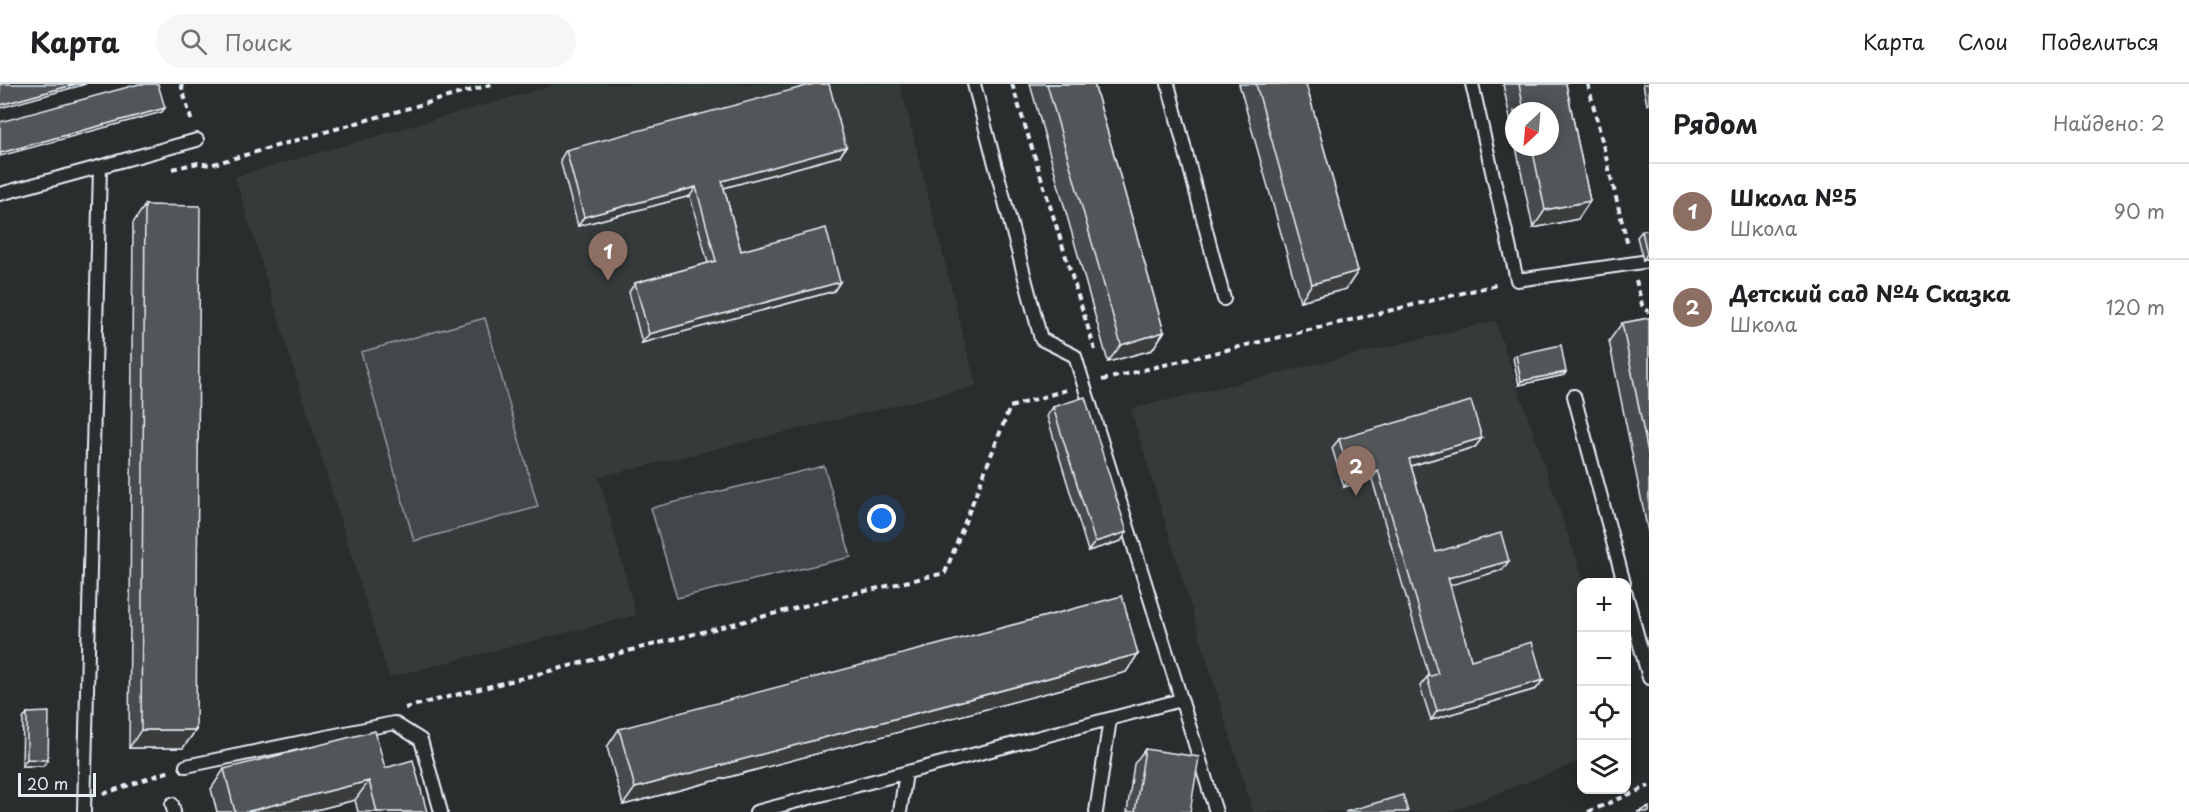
<!DOCTYPE html>
<html lang="ru">
<meta charset="utf-8">
<style>
body{margin:0;font-family:"Playpen Sans",sans-serif;background:#f6f6f6;color:#202124}
.controls{position:absolute;right:18px;bottom:18px;display:grid;overflow:hidden;border-radius:12px;box-shadow:0 3px 15px #0003}
.controls button{width:54px;height:54px;display:grid;place-items:center;padding:0;border:0;border-bottom:2px solid #e0e0e0;background:#fff;color:#202124;font:30px sans-serif}
.compass{position:absolute;left:1505px;top:18px;width:54px;height:54px;border-radius:50%;background:#fff;box-shadow:0 3px 15px #0003;rotate:206deg}
.scale{position:absolute;left:18px;bottom:15px;width:78px;box-sizing:border-box;padding-left:6px;border:3px solid #e8f1f8;border-top:0;font-size:16px;line-height:21px;white-space:nowrap;color:#e8f1f8;-webkit-text-stroke:4px #2a2d2e;paint-order:stroke}
.you{position:absolute;left:882px;top:435px;width:21px;height:21px;margin:-15px;border:4px solid #fff;border-radius:50%;background:#1a73e8;box-shadow:0 0 0 9px #1a73e833}
.badge{display:grid;place-items:center;width:39px;height:39px;border-radius:50%;background:#7c3aed;color:#fff;font-size:20px;font-weight:700}
.pin{position:absolute;translate:-50% -50px;filter:drop-shadow(0 2px 3px #0008)}
.pin::after{content:'';position:absolute;top:32px;width:21px;height:18px;background:inherit;clip-path:polygon(0 0,100% 0,50% 100%)}
.list{margin:0;padding:0;list-style:none}
h2{display:flex;justify-content:space-between;align-items:center;height:78px;margin:0;padding:0 24px;font-size:26px}
h2 small{font-size:20px;font-weight:400;color:#757577}
.list li{display:grid;grid-template-columns:39px 1fr auto;gap:18px;align-items:center;box-sizing:border-box;height:96px;padding:0 24px;border-top:2px solid #e0e0e0}
.list b{display:block;font-size:22px;white-space:nowrap}
.list p{margin:0;font-size:20px;white-space:nowrap;color:#757577}
.list em{font-size:20px;font-style:normal;color:#757577}
.icon{flex:none;width:33px;height:33px;fill:none;stroke:currentColor;stroke-width:2;stroke-linecap:round;stroke-linejoin:round}
.map{position:relative;flex:none;width:1649px;height:728px;overflow:hidden}
header{display:flex;align-items:center;gap:36px;box-sizing:border-box;height:84px;padding:0 30px;background:#fff;border-bottom:2px solid #e0e0e0}
header strong{font-size:28px}
nav{display:flex;gap:33px;margin-inline-start:auto;font-size:21px}
.search{width:420px;height:54px;background:#f6f6f6;display:flex;align-items:center;gap:15px;box-sizing:border-box;padding:0 21px;border-radius:33px;color:#757577;font-size:22px}
main{display:flex}
aside{flex:1;background:#fff}
.map>svg:first-child{display:block}
.built{fill:#363a3b}
.green{fill:#424648;stroke:#959ca0;stroke-width:1.5}
.lines{fill:none;stroke-linecap:round;stroke-linejoin:round}
.service-casing{stroke:#e8f1f8;stroke-width:16}
.path{stroke:#e8f1f8;stroke-width:4;stroke-dasharray:6 4.5;stroke-linecap:butt}
.service{stroke:#2a2d2e;stroke-width:12}
.wall{fill:#474b4d;stroke:#e8f1f8;stroke-width:1.5}
.shaded-wall{fill:#3a3d3e;stroke:#e8f1f8;stroke-width:1.5}
.building{fill:#535759;stroke:#e8f1f8;stroke-width:1.5}
</style>
<header>
<strong>Карта</strong>
<div class="search"><svg class="icon" aria-label="search" viewBox="0 0 24 24"><circle cx="10" cy="10" r="6"/><path d="M15 15l6 6"/></svg>Поиск</div>
<nav><a>Карта</a><a>Слои</a><a>Поделиться</a></nav>
</header>
<main>
<div class="map">
<svg width="1649" height="728" viewBox="0 0 1649 728">
<rect width="100%" height="100%" fill="#2a2d2e"/>
<filter id="ink" filterUnits="userSpaceOnUse"><feTurbulence type="fractalNoise" baseFrequency=".0167" numOctaves="2"/><feDisplacementMap in="SourceGraphic" scale="12" xChannelSelector="R" yChannelSelector="G"/><feConvolveMatrix kernelMatrix="1 2 1 2 8 2 1 2 1" color-interpolation-filters="sRGB"/></filter>
<g filter="url(#ink)">
<!-- built -->
<path class="built" d="M558,0H900L976,302L599,393L636,531L389,593L235,93Z
M1495,237L1584,498L1582,499L1581,677L1449,728H1253L1131,325Z"/>
<!-- green -->
<path class="green" d="M485,234L538,423L414,457L361,268Z
M824,382L851,473L677,514L651,424Z"/>
<g class="lines">
<!-- service casing -->
<g class="service-casing">
<path id="service" d="M974,0L1041,255L1075,272L1216,728
M1168,0L1224,215
M1472,0L1517,196L1649,177
M0,110L197,56
M1574,312L1624,499
M1626,510L1649,594
M186,682L394,639L421,656L441,728
M172,720L174,728
M84,728L100,83
M756,728L1181,616
M900,728L906,689
M1096,728L1110,635"/>
</g>
<!-- path -->
<path class="path" d="M181,0L192,39
M1012,0L1095,266
M1588,0L1628,162
M172,85L198,79L210,81L493,0
M1636,196L1642,221L1649,228
M1102,296L1500,200
M405,624L843,512L945,489L1010,323L1066,306
M103,710L170,687
M1588,728L1649,702"/>
<!-- service -->
<use href="#service" class="service"/>
</g>
<!-- wall -->
<path class="wall" d="M1030,0H1094L1164,248L1152,266L1108,278Z
M1239,0H1306L1358,187L1346,205L1300,217Z
M1503,0H1566L1590,117L1578,135L1533,144L1516,63H1550V27H1514V54Z
M1643,0H1649V20L1647,21Z
M846,63L840,72L724,104L741,167L840,198L834,207L642,259L629,208L635,199L708,179L690,112L578,142L560,76L566,66Z
M145,121L196,646L183,664H129L133,139Z
M1642,147L1649,174L1643,176L1637,153Z
M1649,234V453L1609,257L1622,239Z
M1516,271L1566,288L1564,291L1519,301L1513,274Z
M1053,323L1121,457L1088,467L1047,332Z
M1482,354L1475,363L1411,382L1436,468L1502,486L1449,501L1471,576L1543,596L1536,605L1431,636L1420,602L1427,593L1429,592L1372,395L1344,403L1332,364L1339,355Z
M1138,570L1126,588L623,721L607,663L619,645Z
M27,629L43,682H22L23,635Z
M1145,665L1190,728H1127L1134,680Z
M385,684L427,728H358L355,716L308,728H217L211,705L224,685Z"/>
<!-- shaded-wall -->
<path class="shaded-wall" d="M76,0H86L0,24V21Z
M165,24L162,28L0,72V69Z
M846,63L840,72L716,106L722,97Z
M696,103L690,112L578,142L584,133Z
M1590,117L1578,135L1533,144L1545,126Z
M1649,169V174L1643,176L1647,170Z
M1358,187L1346,205L1300,217L1312,200Z
M840,198L834,207L642,259L649,250Z
M1164,248L1152,266L1108,278L1121,261Z
M1566,288L1564,291L1519,301L1521,297Z
M1482,354L1475,363L1403,384L1409,375Z
M1378,386L1372,395L1344,403L1350,394Z
M1127,448L1121,457L1088,467L1095,458Z
M1509,477L1502,486L1441,504L1448,494Z
M1138,570L1126,588L623,721L635,704Z
M1543,596L1536,605L1431,636L1437,627Z
M141,646H196L183,664H129Z
M27,675L48,676L43,682H22Z
M369,697L355,716L308,728H245Z"/>
<!-- building -->
<path class="building" d="M0,0H76L0,21Z
M139,0H158L165,24L0,69V38Z
M814,0H829L846,63L722,97L741,167L826,144L840,198L649,250L635,199L716,177L696,103L584,133L566,66Z
M1047,0H1094L1164,248L1121,261Z
M1256,0H1306L1358,187L1312,200Z
M1519,0H1566L1590,117L1545,126L1532,63H1550V27H1524Z
M145,121L200,122L196,646H141Z
M1649,145V169L1647,170L1642,147Z
M1649,234V374L1622,239Z
M1561,261L1566,288L1521,297L1516,271Z
M1085,313L1127,448L1095,458L1053,323Z
M1471,317L1482,354L1409,375L1436,468L1501,449L1509,477L1448,494L1471,576L1532,558L1543,596L1437,627L1427,593L1438,590L1378,386L1350,394L1339,355Z
M1122,512L1138,570L635,704L619,645Z
M49,628L48,676L27,675V629Z
M375,647L385,684L413,676L427,728H377L369,697L245,728H235L224,685Z
M1145,665L1199,673L1190,728H1135Z
M1403,711L1408,728H1345Z
M1649,723V728H1637Z"/>
</g>
</svg>
<div class="controls">
<button>+</button>
<button>−</button>
<button><svg class="icon" aria-label="locate" viewBox="0 0 24 24"><circle cx="12" cy="12" r="6"/><path d="M12 2v4M12 18v4M2 12h4M18 12h4"/></svg></button>
<button><svg class="icon" aria-label="layers" viewBox="0 0 24 24"><path d="M12 4l9 5-9 5-9-5zM3 14l9 5 9-5"/></svg></button>
</div>
<svg class="compass" viewBox="-18 -18 36 36"><path d="M0-13l5 13h-10z" fill="#e53935"/><path d="M0 13l5-13h-10z" fill="#757577"/></svg>
<div class="scale">20 m</div>
<div class="you"></div>
<div class="pin badge" style="left:608px;top:197px;background:#8d6e63">1</div>
<div class="pin badge" style="left:1356px;top:412px;background:#8d6e63">2</div>
</div>
<aside>
<h2>Рядом<small>Найдено: 2</small></h2>
<ul class="list">
<li><span class="badge" style="background:#8d6e63">1</span><div><b>Школа №5</b><p>Школа</p></div><em>90 m</em></li>
<li><span class="badge" style="background:#8d6e63">2</span><div><b>Детский сад №4 Сказка</b><p>Школа</p></div><em>120 m</em></li>
</ul>
</aside>
</main>
